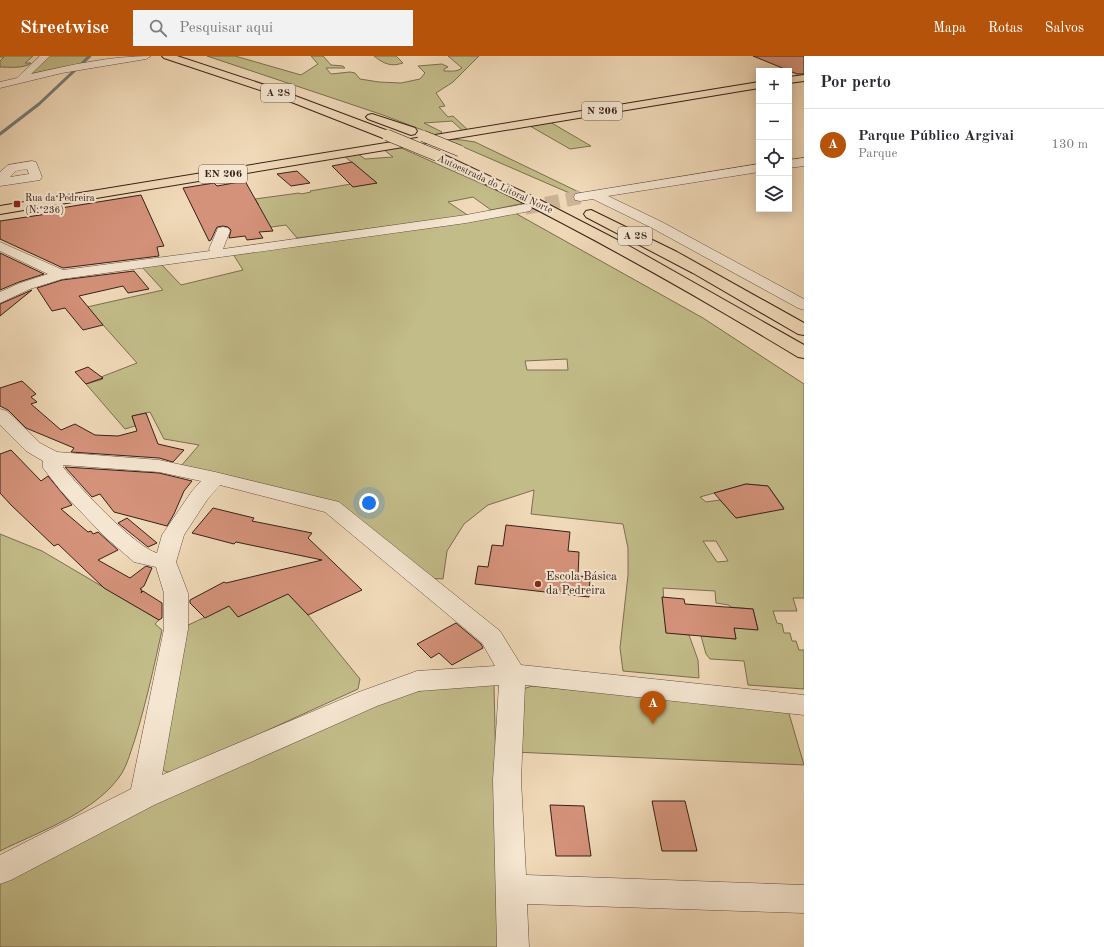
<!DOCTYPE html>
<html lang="pt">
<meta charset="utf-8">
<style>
body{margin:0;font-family:"Old Standard TT",serif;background:#f2f2f3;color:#2b2b33}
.controls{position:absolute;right:12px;top:12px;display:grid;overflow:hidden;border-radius:0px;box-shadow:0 2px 10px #0003}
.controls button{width:36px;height:36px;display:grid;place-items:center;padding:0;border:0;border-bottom:1px solid #e1e1e2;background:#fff;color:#2b2b33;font:20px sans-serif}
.you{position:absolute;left:369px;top:447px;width:14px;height:14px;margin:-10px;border:3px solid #fff;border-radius:50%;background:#1a73e8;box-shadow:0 0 0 6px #1a73e833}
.badge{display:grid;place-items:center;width:26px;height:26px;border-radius:50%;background:#b45309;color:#fff;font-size:13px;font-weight:700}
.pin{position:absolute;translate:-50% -33px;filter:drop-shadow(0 1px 2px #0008)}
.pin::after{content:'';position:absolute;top:21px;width:14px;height:12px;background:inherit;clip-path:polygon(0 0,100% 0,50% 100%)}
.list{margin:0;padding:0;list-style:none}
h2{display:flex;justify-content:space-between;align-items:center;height:52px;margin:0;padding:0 16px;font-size:17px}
h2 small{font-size:13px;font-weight:400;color:#7c7c81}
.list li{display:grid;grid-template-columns:26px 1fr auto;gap:12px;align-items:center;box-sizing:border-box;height:72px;padding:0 16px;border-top:1px solid #e1e1e2}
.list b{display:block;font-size:15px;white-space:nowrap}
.list p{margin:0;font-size:13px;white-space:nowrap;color:#7c7c81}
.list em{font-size:13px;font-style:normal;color:#7c7c81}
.icon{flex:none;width:22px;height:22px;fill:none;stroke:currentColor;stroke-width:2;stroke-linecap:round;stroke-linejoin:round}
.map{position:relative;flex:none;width:804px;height:891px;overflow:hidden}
header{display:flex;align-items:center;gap:24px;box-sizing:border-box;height:56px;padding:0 20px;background:#b45309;color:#fff}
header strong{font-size:19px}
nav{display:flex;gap:22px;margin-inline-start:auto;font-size:14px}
.search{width:280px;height:36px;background:#f2f2f3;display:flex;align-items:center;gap:10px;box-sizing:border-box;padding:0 14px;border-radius:0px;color:#7c7c81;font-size:15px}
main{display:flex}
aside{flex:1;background:#fff}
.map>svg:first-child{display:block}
.green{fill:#c2bc89;stroke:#7c6e50;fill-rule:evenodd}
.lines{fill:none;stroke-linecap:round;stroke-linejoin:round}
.stream{stroke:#747b77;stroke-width:3}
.building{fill:#d4927a;stroke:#372018}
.street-tunnel{stroke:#cbb498;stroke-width:14;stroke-dasharray:14 7;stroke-linecap:butt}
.street-casing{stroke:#654e40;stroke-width:1}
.primary-casing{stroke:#372018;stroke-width:2}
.highway-casing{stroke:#372018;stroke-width:2}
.street{fill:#f5e6d1;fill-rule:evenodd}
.primary{fill:#f0d9b8;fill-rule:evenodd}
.highway{fill:#f0d9b8;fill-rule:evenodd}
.highway-bridge-casing{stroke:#372018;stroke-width:12;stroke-linecap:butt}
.highway-bridge{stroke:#f0d9b8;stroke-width:11}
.poi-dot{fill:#8f2418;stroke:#f5e6d1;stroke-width:1.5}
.labels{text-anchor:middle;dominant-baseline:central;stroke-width:4;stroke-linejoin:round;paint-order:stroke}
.far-street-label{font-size:10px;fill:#372018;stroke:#f5e6d1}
.far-poi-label{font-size:10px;fill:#372018;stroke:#f5e6d1;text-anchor:start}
.shield{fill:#f5e6d1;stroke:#705b50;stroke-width:1}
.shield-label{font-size:11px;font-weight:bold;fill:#372018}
.poi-label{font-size:12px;fill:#372018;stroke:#f5e6d1;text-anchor:start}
</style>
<header>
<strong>Streetwise</strong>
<div class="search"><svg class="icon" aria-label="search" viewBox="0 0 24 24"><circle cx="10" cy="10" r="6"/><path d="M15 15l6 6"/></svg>Pesquisar aqui</div>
<nav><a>Mapa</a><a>Rotas</a><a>Salvos</a></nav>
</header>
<main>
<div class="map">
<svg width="804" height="891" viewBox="0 0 804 891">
<rect width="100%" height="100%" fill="#f0d9b8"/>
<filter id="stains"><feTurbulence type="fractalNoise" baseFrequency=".005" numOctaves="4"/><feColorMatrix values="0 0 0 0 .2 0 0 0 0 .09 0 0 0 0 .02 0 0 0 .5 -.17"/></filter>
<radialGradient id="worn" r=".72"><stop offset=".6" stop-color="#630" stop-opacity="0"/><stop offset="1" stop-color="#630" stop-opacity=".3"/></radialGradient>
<!-- green -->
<path class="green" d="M0,0H33L25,7H31C23,13 9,11 0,11V5L4,1H0Z
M50,0H88L79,9L29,18Z
M207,0H235L301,19L318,8L311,0H323L331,9L343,10L345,12H326L331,18L350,16L355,17L360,23L379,26L401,27L420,23L425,17L418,10L442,8L448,11L444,13V15C451,15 457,16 462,12L448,0H479L453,26L436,37L445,50L439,51L448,61L453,60L469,75L464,76L452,65L424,67L442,76L438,80L383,59Z
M374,0H396L403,7C391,11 384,8 374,0Z
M550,66L591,90L570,93L530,70Z
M445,83L462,84L475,86L583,138L574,139Z
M399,91L525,147L491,154L473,141L448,146L469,160L297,182L286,169L235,176L252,150L259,149L255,143L299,137L301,138L311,136L310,135L351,128L377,127L344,100L358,98L365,103L393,101L383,93Z
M515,157L703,262L804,328V542H793L797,555H773L777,567L782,568L784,577H790L792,585H796L799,594H804V633L748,629L744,605L710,603L706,598L701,580L736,583L734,572L758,573L753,553L730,551L729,549L716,547L715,535L663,532L666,576L689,579L698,604L699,622L623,615L620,592L628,519V492L623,468L531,458L534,434L488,449L464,468L447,495L443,523L426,522L337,449L181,410L199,389L164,383L150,356L132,360L135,370L125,373L86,328L103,323L101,321L137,307L87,251L163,234L142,211L161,208L181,229L243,214L233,198ZM567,303L568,314H527L525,305ZM746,428L768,430L784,452L736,462L720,444L706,446L700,441ZM703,485H716L728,505L717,506Z
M0,478L42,495L159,564L155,568L162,574C154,611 146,647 135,683C131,694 128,707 122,717C97,756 40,775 0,795Z
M288,538L308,559L360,623L358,633L176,716H166L161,712L184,571L229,550Z
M494,629L500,891H0V828L147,751L364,652L414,636L441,631Z
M532,630L788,654L804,709L514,696L520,634Z"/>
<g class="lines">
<!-- stream -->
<path class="stream" d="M0,78L39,48L90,0"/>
</g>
<!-- building -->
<path class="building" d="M753,0H804V18H797Z
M352,106L377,127L353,131L332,110Z
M297,115L310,127L291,130L277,118Z
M245,125L273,175L259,176L263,182L247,184L245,180L229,182L231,174L228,171L223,170L217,171L211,184L209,185L183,132L214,127L217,130Z
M141,139L164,190L157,191L159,200L63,212L0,183V165L47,158L45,152L60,150L61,152Z
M0,197L44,218L19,226L0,234Z
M134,215L149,233L128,237L123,230L79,240L103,269L83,274L65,252L52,255L37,232L62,224Z
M32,234L0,260V248Z
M88,311L103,322L86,328L75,316Z
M22,325L36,338L31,341L37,346L31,348L61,374L75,368L95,379L118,380L137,375L132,360L146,357L158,388L184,394L173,406L159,402L71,396L74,392L26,372L8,354L0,350V332Z
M11,394L41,425L48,420L72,449L61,453L88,476L91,475L93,478L98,476L118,494L98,504L130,522L146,510L152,512L144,530L140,533L142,534L141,537L143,535L162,547V562L159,564L104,532L58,488L54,490L11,449L0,437V398Z
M65,411L159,417L192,425L184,435L174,458L167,470L114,456L100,438L92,441Z
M746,428L768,430L784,453L736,462L714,437Z
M213,452L254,462L252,465L312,477L308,482L362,534L308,559L288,538L238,561L229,550L205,562L190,547V544L224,526L226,527L322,504L236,486L234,488L192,477Z
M127,462L157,487L148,491L118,467Z
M506,469L570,476L568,495L579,496L578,520L590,521L589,541L475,528L478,510L488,511L492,489L503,490Z
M662,541L684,543L685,548L753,553L758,574L734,572L736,583L666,577Z
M456,567L481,588L483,592L452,609L439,597L431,602L417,588Z
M652,745H685L697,795H662Z
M550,749L584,750L591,800H556Z"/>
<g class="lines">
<!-- street-tunnel -->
<path class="street-tunnel" d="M525,152L580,141"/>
<!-- street casing -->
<g class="street-casing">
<path id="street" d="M40,0H50L31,18C70,9 111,0 151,0L146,3L62,17L0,32V26L17,22Z
M804,102V110L789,112V104Z
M32,105L36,106L42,121L40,124L0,130V116L8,109ZM27,113L29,118L10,121L16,115Z
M759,108V116L608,140L662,166L804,243V254L798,252L652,172L593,143L580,145L575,144L574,141L575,138L580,137Z
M525,148L530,149L532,152L530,155L466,167L62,223L30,233L0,247V236L20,227L48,218L0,195V186L63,214L210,195L209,193L218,172L223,171L228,172L230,175L223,193L466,159Z
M0,353L7,355L40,387L57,396L159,404L215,416L339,446L500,575L521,609L804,639V659L525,629L521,724L526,819L804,829V857L527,848L529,891H497L493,724L499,629L419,635L377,650L154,749L11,824L0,828V799L131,733L164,573V537L156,511L134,506L104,480L61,435L43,412V405L26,395L0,369ZM63,409L159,416L201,425L192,435L162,479L157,497C136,492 78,430 63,411ZM220,429L325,456L482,587L495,610L417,615L359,636L162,719L188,573V537L176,506L184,479L207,444Z"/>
</g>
<!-- primary casing -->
<g class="primary-casing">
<path id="primary" d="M804,19V25L789,27V21Z
M759,26V32L0,158V150Z"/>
</g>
<!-- highway casing -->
<g class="highway-casing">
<path id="highway" d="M162,0H177L274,32L391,76L393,79L391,82H383L266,36L164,2Z
M372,58L415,72L417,75L415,78L411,79L368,63L366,61L368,59Z
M438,96L536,142L629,190L804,289V302L798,301C679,229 559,162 434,103L432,100L434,97Z
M591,154L677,196L804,267V279L798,278L693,217L586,161L584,158L586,155Z"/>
</g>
<!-- street -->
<use href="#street" class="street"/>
<!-- primary -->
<use href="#primary" class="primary"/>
<!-- highway -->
<use href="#highway" class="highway"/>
<!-- highway-bridge casing -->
<g class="highway-bridge-casing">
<path id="highway-bridge" d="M387,79L438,100
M423,80L460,95"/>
</g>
<!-- highway-bridge -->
<use href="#highway-bridge" class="highway-bridge"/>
</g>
<!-- markers -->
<g class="poi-dot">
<rect x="13" y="144" width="8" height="8" rx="2"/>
<circle cx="538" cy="528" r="4"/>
</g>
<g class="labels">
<!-- far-street labels -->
<g class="far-street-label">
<text transform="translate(495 128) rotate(25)">Autoestrada do Litoral Norte</text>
</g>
<!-- far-poi labels -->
<g class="far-poi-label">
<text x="25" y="142">Rua da Pedreira<tspan x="25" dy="12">(N.º236)</tspan></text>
</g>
<!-- shield labels -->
<g class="shield">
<rect x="261" y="28" width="34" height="18" rx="3"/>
<rect x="582" y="46" width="40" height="18" rx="3"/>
<rect x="199" y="109" width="48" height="18" rx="3"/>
<rect x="618" y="171" width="34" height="18" rx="3"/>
</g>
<g class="shield-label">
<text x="278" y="37">A 28</text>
<text x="602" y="55">N 206</text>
<text x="223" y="118">EN 206</text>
<text x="635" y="180">A 28</text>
</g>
<!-- poi labels -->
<g class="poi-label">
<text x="546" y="521">Escola Básica<tspan x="546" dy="14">da Pedreira</tspan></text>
</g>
</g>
<rect width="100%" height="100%" filter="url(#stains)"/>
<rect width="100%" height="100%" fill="url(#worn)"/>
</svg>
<div class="controls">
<button>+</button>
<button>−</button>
<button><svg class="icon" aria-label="locate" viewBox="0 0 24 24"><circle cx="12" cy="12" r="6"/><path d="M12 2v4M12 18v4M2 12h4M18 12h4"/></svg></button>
<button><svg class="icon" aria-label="layers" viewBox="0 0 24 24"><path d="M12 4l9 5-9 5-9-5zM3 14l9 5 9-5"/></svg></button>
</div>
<div class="you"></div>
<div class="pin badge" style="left:653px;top:668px">A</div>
</div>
<aside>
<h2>Por perto<small></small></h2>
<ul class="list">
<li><span class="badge">A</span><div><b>Parque Público Argivai</b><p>Parque</p></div><em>130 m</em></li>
</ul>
</aside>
</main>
